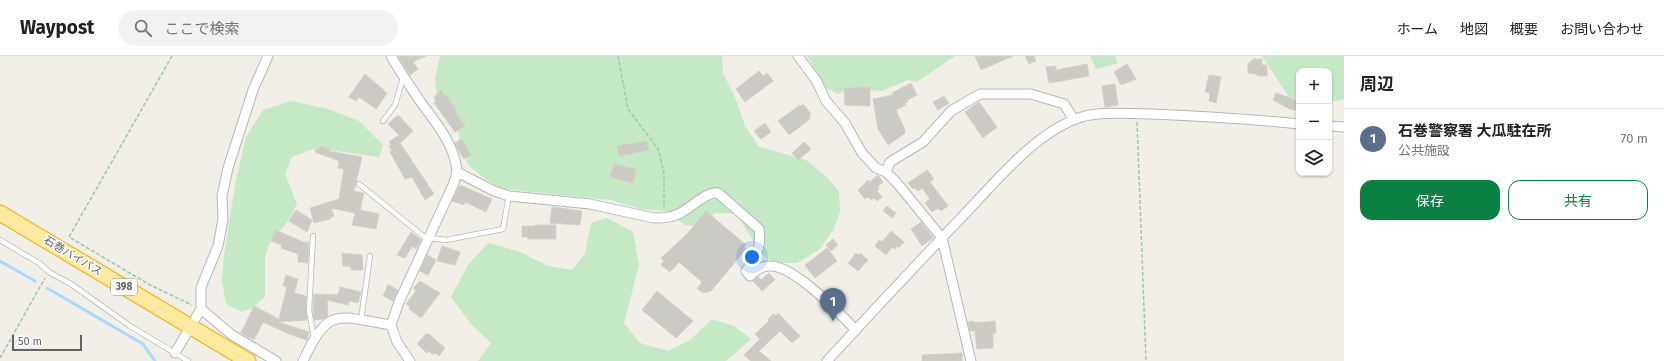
<!DOCTYPE html>
<html lang="ja">
<meta charset="utf-8">
<style>
body{margin:0;font-family:"Fira Sans","Noto Sans JP",sans-serif;background:#f2f2f2;color:#202124}
.controls{position:absolute;right:12px;top:12px;display:grid;overflow:hidden;border-radius:8px;box-shadow:0 1px 3px #0004}
.controls button{width:36px;height:36px;display:grid;place-items:center;padding:0;border:0;border-bottom:1px solid #e0e0e0;background:#fff;color:#202124;font:20px sans-serif}
.scale{position:absolute;left:12px;bottom:10px;width:70px;box-sizing:border-box;padding-left:4px;border:2px solid #5f6368;border-top:0;font-size:11px;line-height:14px;white-space:nowrap;color:#5f6368;-webkit-text-stroke:3px #fff;paint-order:stroke}
.you{position:absolute;left:752px;top:201px;width:14px;height:14px;margin:-10px;border:3px solid #fff;border-radius:50%;background:#1a73e8;box-shadow:0 0 0 6px #1a73e833}
.badge{display:grid;place-items:center;width:26px;height:26px;border-radius:50%;background:#0b8043;color:#fff;font-size:13px;font-weight:700}
.pin{position:absolute;translate:-50% -33px;filter:drop-shadow(0 1px 2px #0008)}
.pin::after{content:'';position:absolute;top:21px;width:14px;height:12px;background:inherit;clip-path:polygon(0 0,100% 0,50% 100%)}
.list{margin:0;padding:0;list-style:none}
h2{display:flex;justify-content:space-between;align-items:center;height:52px;margin:0;padding:0 16px;font-size:17px}
h2 small{font-size:13px;font-weight:400;color:#757577}
.list li{display:grid;grid-template-columns:26px 1fr auto;gap:12px;align-items:center;box-sizing:border-box;height:60px;padding:0 16px;border-top:1px solid #e0e0e0}
.list b{display:block;font-size:15px;white-space:nowrap}
.list p{margin:0;font-size:13px;white-space:nowrap;color:#757577}
.list em{font-size:13px;font-style:normal;color:#757577}
.actions{display:flex;gap:8px;padding:12px 16px}
.actions a{flex:1;padding:9px 0;border:1px solid #0b8043;border-radius:12px;text-align:center;font-size:14px;color:#0b8043}
.actions .main{background:#0b8043;color:#fff}
.icon{flex:none;width:22px;height:22px;fill:none;stroke:currentColor;stroke-width:2;stroke-linecap:round;stroke-linejoin:round}
.map{position:relative;flex:none;width:1344px;height:305px;overflow:hidden}
header{display:flex;align-items:center;gap:24px;box-sizing:border-box;height:56px;padding:0 20px;background:#fff;border-bottom:1px solid #e0e0e0}
header strong{font-size:19px}
nav{display:flex;gap:22px;margin-inline-start:auto;font-size:14px}
.search{width:280px;height:36px;background:#f2f2f2;display:flex;align-items:center;gap:10px;box-sizing:border-box;padding:0 14px;border-radius:22px;color:#757577;font-size:15px}
main{display:flex}
aside{flex:1;background:#fff}
.map>svg:first-child{display:block}
.green{fill:#c5e8c5}
.lines{fill:none;stroke-linecap:round;stroke-linejoin:round}
.stream{stroke:#aadaff;stroke-width:3}
.building{fill:#cccac5;stroke:#d6d1c6}
.service-casing{stroke:#b5b8bc;stroke-width:6}
.minor-casing{stroke:#b5b8bc;stroke-width:11}
.trunk-casing{stroke:#f9ab00;stroke-width:17}
.path{stroke:#9cc7a9;stroke-width:1.5;stroke-dasharray:4 2;stroke-linecap:butt}
.service{stroke:#fff;stroke-width:4.5}
.minor{stroke:#fff;stroke-width:9}
.trunk{stroke:#feeaa1;stroke-width:15}
.labels{text-anchor:middle;dominant-baseline:central;stroke-width:3;stroke-linejoin:round;paint-order:stroke}
.shield{fill:#fff;stroke:#8f9295;stroke-width:1}
.shield-label{font-size:10px;font-weight:bold;fill:#5f6368}
.street-label{font-size:11px;fill:#5f6368;stroke:#fff}
</style>
<header>
<strong>Waypost</strong>
<div class="search"><svg class="icon" aria-label="search" viewBox="0 0 24 24"><circle cx="10" cy="10" r="6"/><path d="M15 15l6 6"/></svg>ここで検索</div>
<nav><a>ホーム</a><a>地図</a><a>概要</a><a>お問い合わせ</a></nav>
</header>
<main>
<div class="map">
<svg width="1344" height="305" viewBox="0 0 1344 305">
<rect width="100%" height="100%" fill="#f1efe8"/>
<!-- green -->
<path class="green" d="M440,0H722L723,17L735,41L745,70L759,91L806,104L828,122L839,136L840,156L833,174L820,193L797,207H774L757,195L751,181L736,158L715,157L700,170L685,169L665,155L641,153L610,144L503,133L487,124L469,110L460,87L456,63L437,43L435,22Z
M807,0H955L917,26L908,24L881,35L848,31L839,38L826,32Z
M1090,0H1115L1118,7L1096,13Z
M1262,0H1344V43L1329,46V15H1299V43L1289,41Z
M291,45L328,53L359,65L383,89L379,101L316,92L292,101L285,118L297,148L287,167L271,183L265,201V241L251,253L241,256L226,248L222,225L224,199L236,124L246,81L263,54Z
M607,162L633,176L639,209L624,267L640,287L668,295L690,284L712,263L734,270L751,283L726,305H478L491,287L471,268L451,241L468,209L488,187L518,195L548,210L572,214L585,197L591,167Z"/>
<g class="lines">
<!-- stream -->
<path class="stream" d="M0,205L35,225
M47,232L143,288L155,305"/>
</g>
<!-- building -->
<path class="building" d="M398,0H426L413,6L418,13L410,19Z
M975,0H1013L981,14Z
M1025,0H1034L1036,5L1029,8Z
M1253,3H1262V9H1267V20H1257V18L1248,17V8Z
M1087,8L1089,20L1049,27L1046,11L1056,10V14Z
M1127,8L1136,23L1121,29L1114,16Z
M759,15L763,20L767,17L773,25L745,46L736,33Z
M365,18L387,37L376,53L359,41L356,45L349,41Z
M1209,19L1221,21L1216,47L1209,45L1210,37L1205,36Z
M911,27L917,39L907,44L908,46L905,47L906,49L896,54L905,74V77L888,89L878,73L873,43L893,39L892,37Z
M1115,28L1118,49L1105,51L1102,30Z
M870,31V50L845,49L844,32Z
M441,34L444,40L446,39L456,54L455,55L465,70L455,76L434,47L436,46L434,41Z
M1276,37L1299,45V55L1290,53L1273,44Z
M944,40L949,47L938,54L933,46Z
M979,46L997,71L983,82L965,56Z
M803,48L811,58L809,60L810,63L789,79L778,65L800,49L801,50Z
M398,59L413,75L400,87L434,138L425,144L412,121L405,123L390,96L392,95L389,90L391,89L389,86L399,79L388,68Z
M765,67L771,76L761,83L754,75Z
M462,83L471,99L464,103L455,87Z
M647,85L649,94L619,100L617,90Z
M804,86L810,92V94L798,104L792,97Z
M320,90L330,93L329,95L362,101L354,135L364,137L360,154L379,158L376,173L352,169L355,157L331,152L334,160L330,161V163L314,167L310,152L339,143L344,113L338,112L339,105L315,96L316,92L319,93Z
M614,108L636,113L633,127L610,121Z
M927,114L934,123L930,126L948,150L941,155L938,152L932,156L925,147L930,143L922,132L918,135L915,132L913,133L908,127Z
M878,119L883,126L878,131L879,133L877,135L882,141L877,145L874,142L871,144L869,141L865,143L858,134L868,124L870,126Z
M460,129L492,143L486,156L465,146L464,149L452,145Z
M887,150L896,157L892,162L883,155Z
M552,151L582,155L580,169L550,167Z
M296,154L312,164L307,176L289,165Z
M706,155L746,189L744,191L746,193L711,235L704,237L697,233L702,226L679,206L670,216L661,209L664,205L661,202L687,178Z
M921,166L933,182L922,190L911,173Z
M535,169H556V183H528V181H522V170H535Z
M276,174L303,186H309L308,207L298,206V198L281,192L282,189L271,185Z
M891,175L904,186L899,192L897,190L895,193L892,191L886,199L875,190L879,184L882,186Z
M411,176L421,184L416,193L412,190L405,202L397,199Z
M833,183L838,189L831,195L826,189Z
M442,190L460,196L455,209L437,205Z
M827,192L837,205L815,222L805,209Z
M342,197L362,199L363,214H351V211L343,210Z
M856,197L858,199L860,197L868,204L858,215L848,207Z
M427,199L436,204L428,219L420,215Z
M769,217L775,224L762,235L753,225L758,221L761,224Z
M286,219L298,223L294,237L306,240L307,264L278,266L309,276L307,284L289,278L263,266L254,284L241,277L254,250L279,263L287,231L283,230Z
M420,225L440,237L421,262L409,253L410,251L406,248L416,235L413,232Z
M388,229L398,234L393,245L383,240Z
M340,231L361,236L358,247L349,245L348,249L327,244L328,260L323,263L314,264L313,255L314,238L338,239Z
M657,235L693,265L676,282L642,254Z
M778,257L800,280L792,287L780,275L759,295L771,305H751L744,299L760,283L755,278L769,265L768,263L774,258L776,260Z
M974,265V267L995,265L996,277H993V292L977,293L975,275H970L968,266Z
M426,278H429L445,292L439,300L435,297L433,299L429,295L427,297L417,288Z
M962,297V305H922V299Z"/>
<g class="lines">
<!-- service casing -->
<g class="service-casing">
<path id="service" d="M383,65L395,49L403,22
M359,128L428,184
M313,180L309,255L314,281
M430,182L446,184L503,173L509,140
M0,184L39,207L49,216L71,228L130,270L188,305
M361,264L370,200"/>
</g>
<!-- minor casing -->
<g class="minor-casing">
<path id="minor" d="M391,0C400,16 410,30 420,45C435,66 455,88 457,116L494,135L509,140L590,148L654,162C662,162 669,162 676,159C688,155 707,134 718,137L759,173C762,190 756,202 746,215L750,220C756,215 761,210 769,210C793,208 839,257 856,274
M798,0L816,24L826,45L845,67L862,97L876,112L886,116L897,127L942,182L971,305
M1329,70L1344,71
M886,116L890,106L923,86L951,55L980,38H1031L1064,48L1074,64
M201,253L232,279L276,305
M175,297L201,253V232L204,224L218,190L223,163L222,140L228,112L253,34L268,0
M303,305C329,250 336,260 391,269
M410,305L397,286L391,269L399,246L454,127L457,116
M827,305C871,257 916,209 961,162C995,127 1037,73 1085,60C1106,55 1130,58 1152,58C1201,60 1250,63 1299,68"/>
</g>
<!-- trunk casing -->
<g class="trunk-casing">
<path id="trunk" d="M0,157L248,305"/>
</g>
<!-- path -->
<path class="path" d="M172,0L69,181L150,229L192,249
M618,0L628,53L658,93L664,117V152
M1137,66L1146,305
M0,302L45,222"/>
<!-- service -->
<use href="#service" class="service"/>
<!-- minor -->
<use href="#minor" class="minor"/>
<!-- trunk -->
<use href="#trunk" class="trunk"/>
</g>
<g class="labels">
<!-- shield labels -->
<rect class="shield" x="111" y="223" width="26" height="16" rx="3"/>
<g class="shield-label">
<text x="124" y="231">398</text>
</g>
<!-- street labels -->
<g class="street-label">
<text transform="translate(73 200) rotate(31)">石巻バイパス</text>
</g>
</g>
</svg>
<div class="controls">
<button>+</button>
<button>−</button>
<button><svg class="icon" aria-label="layers" viewBox="0 0 24 24"><path d="M12 4l9 5-9 5-9-5zM3 14l9 5 9-5"/></svg></button>
</div>
<div class="scale">50 m</div>
<div class="you"></div>
<div class="pin badge" style="left:833px;top:265px;background:#5c6f8a">1</div>
</div>
<aside>
<h2>周辺<small></small></h2>
<ul class="list">
<li><span class="badge" style="background:#5c6f8a">1</span><div><b>石巻警察署 大瓜駐在所</b><p>公共施設</p></div><em>70 m</em></li>
</ul>
<div class="actions"><a class="main">保存</a><a>共有</a></div>
</aside>
</main>
